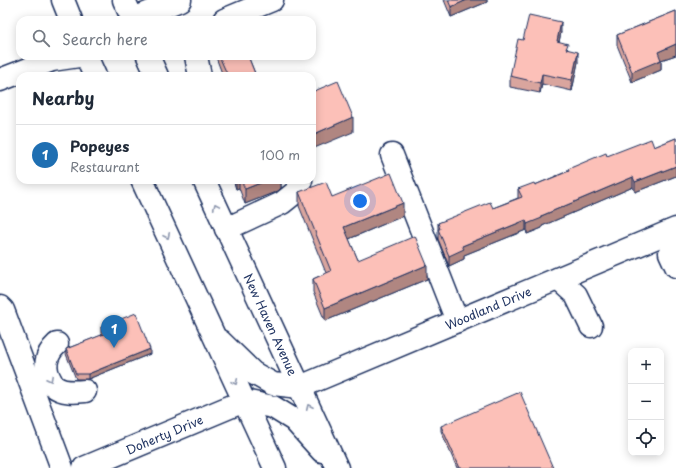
<!DOCTYPE html>
<meta charset="utf-8">
<style>
body{margin:0;font-family:"Playpen Sans",sans-serif;background:#f2f2f3;color:#1f2937}
.controls{position:absolute;right:12px;bottom:12px;display:grid;overflow:hidden;border-radius:8px;box-shadow:0 2px 10px #0003}
.controls button{width:36px;height:36px;display:grid;place-items:center;padding:0;border:0;border-bottom:1px solid #e0e1e3;background:#fff;color:#1f2937;font:20px sans-serif}
.you{position:absolute;left:360px;top:201px;width:14px;height:14px;margin:-10px;border:3px solid #fff;border-radius:50%;background:#1a73e8;box-shadow:0 0 0 6px #1a73e833}
.badge{display:grid;place-items:center;width:26px;height:26px;border-radius:50%;background:#1f6fb2;color:#fff;font-size:13px;font-weight:700}
.pin{position:absolute;translate:-50% -33px;filter:drop-shadow(0 1px 2px #0008)}
.pin::after{content:'';position:absolute;top:21px;width:14px;height:12px;background:inherit;clip-path:polygon(0 0,100% 0,50% 100%)}
.list{margin:0;padding:0;list-style:none}
h2{display:flex;justify-content:space-between;align-items:center;height:52px;margin:0;padding:0 16px;font-size:17px}
h2 small{font-size:13px;font-weight:400;color:#747a83}
.list li{display:grid;grid-template-columns:26px 1fr auto;gap:12px;align-items:center;box-sizing:border-box;height:60px;padding:0 16px;border-top:1px solid #e0e1e3}
.list b{display:block;font-size:15px;white-space:nowrap}
.list p{margin:0;font-size:13px;white-space:nowrap;color:#747a83}
.list em{font-size:13px;font-style:normal;color:#747a83}
.icon{flex:none;width:22px;height:22px;fill:none;stroke:currentColor;stroke-width:2;stroke-linecap:round;stroke-linejoin:round}
.map{position:relative;flex:none;width:676px;height:468px;overflow:hidden}
.search{position:absolute;background:#fff;box-shadow:0 2px 10px #0003;left:16px;top:16px;width:300px;height:44px;display:flex;align-items:center;gap:10px;box-sizing:border-box;padding:0 14px;border-radius:12px;color:#747a83;font-size:15px}
.panel{position:absolute;background:#fff;box-shadow:0 2px 10px #0003;left:16px;top:72px;width:300px;height:112px;border-radius:12px}
.map>svg:first-child{display:block}
.lines{fill:none;stroke-linecap:round;stroke-linejoin:round}
.minor-casing{stroke:#1b2f5e;stroke-width:25}
.major-casing{stroke:#1b2f5e;stroke-width:25}
.minor{stroke:#fff;stroke-width:22}
.major{stroke:#fff;stroke-width:22}
.wall{fill:#d9a59e;stroke:#1b2f5e}
.shaded-wall{fill:#b08681;stroke:#1b2f5e}
.building{fill:#fcc0b8;stroke:#1b2f5e}
.oneway{stroke:#8d97ae}
.labels{text-anchor:middle;dominant-baseline:central;stroke-width:3.5;stroke-linejoin:round;paint-order:stroke}
.street-label{font-size:12px;fill:#1b2f5e;stroke:#fff}
</style>
<div class="map">
<svg width="676" height="468" viewBox="0 0 676 468">
<rect width="100%" height="100%" fill="#fff"/>
<filter id="ink" filterUnits="userSpaceOnUse"><feTurbulence type="fractalNoise" baseFrequency=".025" numOctaves="2"/><feDisplacementMap in="SourceGraphic" scale="8" xChannelSelector="R" yChannelSelector="G"/><feConvolveMatrix kernelMatrix="1 2 1 2 8 2 1 2 1" color-interpolation-filters="sRGB"/></filter>
<g filter="url(#ink)">
<g class="lines">
<!-- minor casing -->
<g class="minor-casing">
<g id="minor">
<path d="M131,20L180,0"/>
<path d="M224,20L272,0"/>
<path d="M196,56L200,76"/>
<path d="M0,80L52,60L79,56"/>
<path d="M392,155L457,321"/>
<path d="M226,229L282,203L297,191L301,180"/>
<path d="M669,232L672,240L670,253L676,266"/>
<path d="M558,279L576,295L591,326"/>
<path d="M0,307L3,310L62,468"/>
<path d="M57,344C45,355 43,368 51,381C52,383 53,385 54,386C62,393 75,392 85,391"/>
<path id="s1" d="M300,387L676,229"/>
<path id="s2" d="M84,468L244,401"/>
</g>
</g>
<!-- major casing -->
<g class="major-casing">
<g id="major">
<path d="M63,0L71,20"/>
<path d="M124,0L133,20"/>
<path d="M86,56L95,76"/>
<path d="M148,56L157,76"/>
<path d="M142,180L275,468"/>
<path id="s3" d="M204,180L337,468"/>
<path d="M220,341L253,373L273,384L300,387"/>
<path d="M244,401L273,407L294,420L322,451"/>
</g>
</g>
<!-- minor -->
<use href="#minor" class="minor"/>
<!-- major -->
<use href="#major" class="major"/>
</g>
<!-- wall -->
<path class="wall" d="M444,0H487V2L451,17Z
M676,11V55L661,60V70L632,82L617,45V35Z
M561,32L559,42L568,49L578,62L572,91L542,84L540,93L510,87V76L523,40Z
M217,56H248L256,76H223L217,60Z
M676,138V176L635,192L633,187L542,226V228L527,234L526,230L464,255V259L449,266L438,239V223L493,208L518,198V189L535,185L568,171V169L607,156L654,147Z
M233,180H281V188L278,191L245,204L239,188L236,189Z
M299,192L332,197L403,216L349,239L358,260L427,279L325,321L313,292V279L326,273L299,206Z
M101,327L150,354L88,379H76L66,354V349L102,335L101,333Z
M441,426L553,468H457L441,431Z"/>
<!-- shaded-wall -->
<path class="shaded-wall" d="M467,0H487V2L451,17V7Z
M561,22V32L557,52V41Z
M676,44V55L661,60V70L632,82V72L658,52Z
M578,52V62L572,91V80Z
M542,74V84L540,93V83Z
M353,117V132L312,149V135Z
M676,166V176L635,192V182Z
M633,177V187L542,226V228L527,234V224L541,216Z
M236,180H239V188L236,189Z
M268,180H281V188L278,191L245,204V189Z
M403,203V216L344,241V227Z
M526,220V230L464,255V259L449,266V256L462,246Z
M427,265V279L325,321V308Z
M150,349V354L88,379V374Z"/>
<!-- building -->
<path class="building" d="M448,0H467L451,7Z
M676,11V44L658,52L661,60L632,72L617,35Z
M529,15L561,22L557,41L568,44L566,49L578,52L572,80L542,74L540,83L510,76L518,39L523,40Z
M219,56H248L256,76H228Z
M338,81L353,117L312,135V92Z
M676,138V166L635,182L633,177L541,216L542,218L527,224L526,220L462,246L464,249L449,256L438,229H440L438,223L490,202L493,208L522,197L518,189L534,183L535,185L569,171L568,169L606,153L607,156L651,139L654,147Z
M391,173L403,203L344,227L358,260L415,236L427,265L325,308L313,279L331,271L299,192L326,182L332,197Z
M241,180H268L245,189Z
M136,313L150,349L88,374H76L66,349L104,334L101,327Z
M520,392L553,468H460L441,426Z"/>
<!-- one-way arrows -->
<defs><path id="oneway-chevron" d="M-2-3.5L2.5 0L-2 3.5" fill="none" stroke-width="1.6" stroke-linecap="round" stroke-linejoin="round"/></defs>
<g class="oneway">
<use href="#oneway-chevron" transform="translate(216 206) rotate(-114)"/>
<use href="#oneway-chevron" transform="translate(167 236) rotate(65)"/>
<use href="#oneway-chevron" transform="translate(50 379) rotate(63)"/>
<use href="#oneway-chevron" transform="translate(235 382) rotate(65)"/>
<use href="#oneway-chevron" transform="translate(309 407) rotate(-115)"/>
</g>
</g>
<g class="labels">
<!-- street labels -->
<g class="street-label">
<text stroke="none"><textPath href="#s1" startOffset="204">Woodland Drive</textPath></text>
<text stroke="none"><textPath href="#s3" startOffset="159">New Haven Avenue</textPath></text>
<text stroke="none"><textPath href="#s2" startOffset="87">Doherty Drive</textPath></text>
</g>
</g>
</svg>
<div class="controls">
<button>+</button>
<button>−</button>
<button><svg class="icon" aria-label="locate" viewBox="0 0 24 24"><circle cx="12" cy="12" r="6"/><path d="M12 2v4M12 18v4M2 12h4M18 12h4"/></svg></button>
</div>
<div class="you"></div>
<div class="pin badge" style="left:114px;top:348px">1</div>
<div class="search"><svg class="icon" aria-label="search" viewBox="0 0 24 24"><circle cx="10" cy="10" r="6"/><path d="M15 15l6 6"/></svg>Search here</div>
<section class="panel">
<h2>Nearby<small></small></h2>
<ul class="list">
<li><span class="badge">1</span><div><b>Popeyes</b><p>Restaurant</p></div><em>100 m</em></li>
</ul>
</section>
</div>
